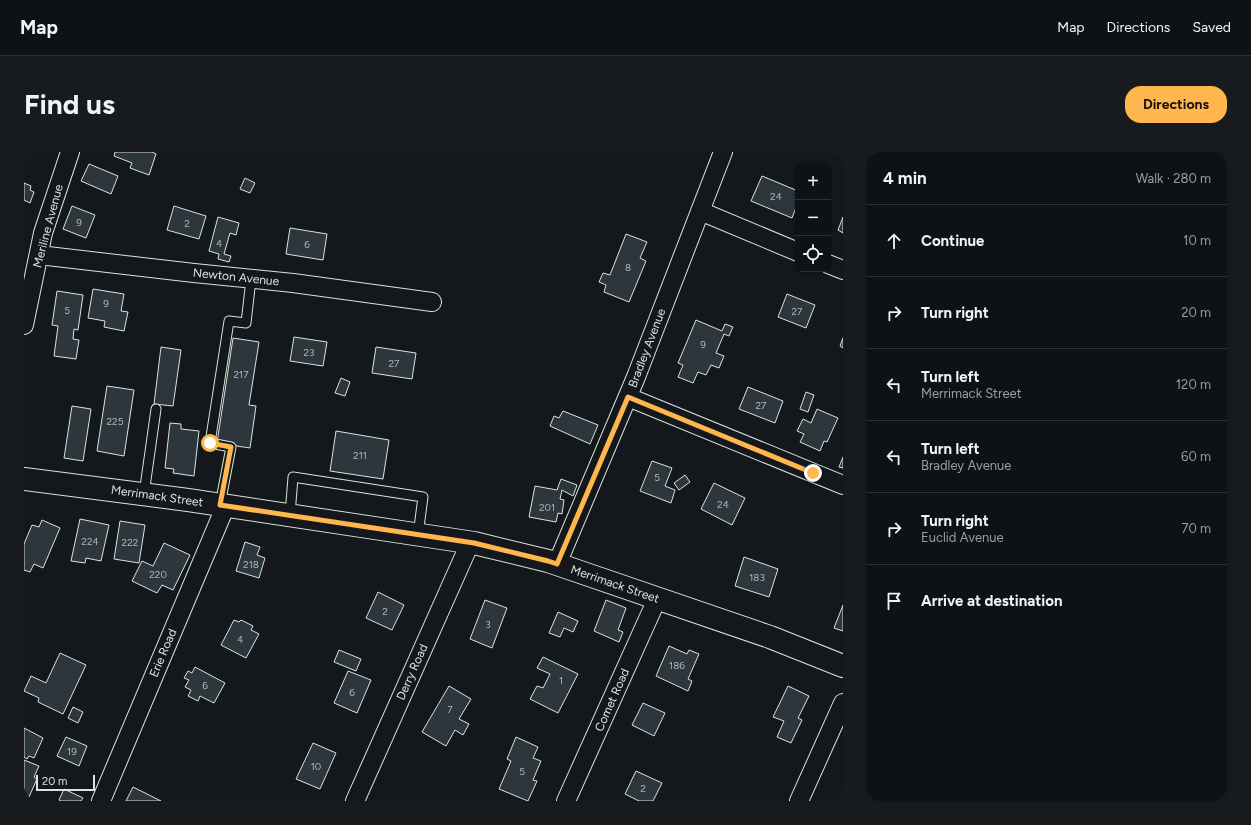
<!DOCTYPE html>
<meta charset="utf-8">
<style>
body{margin:0;font-family:Figtree,sans-serif;background:#181b1e;color:#f1f3f6}
.controls{position:absolute;right:12px;top:12px;display:grid;overflow:hidden;border-radius:8px;box-shadow:0 1px 3px #0004}
.controls button{width:36px;height:36px;display:grid;place-items:center;padding:0;border:0;border-bottom:1px solid #2f3234;background:#0f1215;color:#f1f3f6;font:20px sans-serif}
.scale{position:absolute;left:12px;bottom:10px;width:59px;box-sizing:border-box;padding-left:4px;border:2px solid #d8e6dc;border-top:0;font-size:11px;line-height:14px;white-space:nowrap;color:#d8e6dc;-webkit-text-stroke:3px #14181c;paint-order:stroke}
.stop{position:absolute;width:12px;height:12px;margin:-9px;border:3px solid #ffb74d;border-radius:50%;background:#fff}
.stop.end{background:#ffb74d;border-color:#fff;box-shadow:0 1px 4px #0008}
.list{margin:0;padding:0;list-style:none}
h2{display:flex;justify-content:space-between;align-items:center;height:52px;margin:0;padding:0 16px;font-size:17px}
h2 small{font-size:13px;font-weight:400;color:#9b9ea0}
.list li{display:grid;grid-template-columns:26px 1fr auto;gap:12px;align-items:center;box-sizing:border-box;height:72px;padding:0 16px;border-top:1px solid #2f3234}
.list b{display:block;font-size:15px;white-space:nowrap}
.list p{margin:0;font-size:13px;white-space:nowrap;color:#9b9ea0}
.list em{font-size:13px;font-style:normal;color:#9b9ea0}
.icon{flex:none;width:22px;height:22px;fill:none;stroke:currentColor;stroke-width:2;stroke-linecap:round;stroke-linejoin:round}
.map{position:relative;flex:none;width:819px;height:649px;overflow:hidden;border-radius:16px}
header{display:flex;align-items:center;gap:24px;box-sizing:border-box;height:56px;padding:0 20px;background:#0f1215;border-bottom:1px solid #2f3234}
header strong{font-size:19px}
nav{display:flex;gap:22px;margin-inline-start:auto;font-size:14px}
.intro{display:flex;align-items:center;justify-content:space-between;box-sizing:border-box;height:96px;padding:0 24px}
h1{margin:0;font-size:28px}
.button{padding:10px 18px;border-radius:16px;background:#ffb74d;color:#111;font-size:14px;font-weight:700}
main{display:flex;gap:24px;padding:0 24px}
aside{flex:1;background:#0f1215;border-radius:16px;box-shadow:0 1px 3px #0004}
.map>svg:first-child{display:block}
.building{fill:#2c363c;stroke:#d8e6dc}
.lines{fill:none;stroke-linecap:round;stroke-linejoin:round}
.lane-casing{stroke:#d8e6dc;stroke-width:11}
.street-casing{stroke:#d8e6dc;stroke-width:20}
.secondary-casing{stroke:#d8e6dc;stroke-width:24}
.lane{stroke:#14181c;stroke-width:9}
.street{stroke:#14181c;stroke-width:18}
.secondary{stroke:#14181c;stroke-width:22}
.route{stroke:#ffb74d;stroke-width:5}
.labels{text-anchor:middle;dominant-baseline:central;stroke-width:3;stroke-linejoin:round;paint-order:stroke}
.number-label{font-size:10px;fill:#adbab4}
.street-label{font-size:12px;fill:#d8e6dc;stroke:#14181c}
</style>
<header>
<strong>Map</strong>
<nav><a>Map</a><a>Directions</a><a>Saved</a></nav>
</header>
<div class="intro"><h1>Find us</h1><a class="button">Directions</a></div>
<main>
<div class="map">
<svg width="819" height="649" viewBox="0 0 819 649">
<rect width="100%" height="100%" fill="#14181c"/>
<!-- building -->
<path class="building" d="M91,0H128L132,2L125,23L106,16L108,11L90,4Z
M65,12L94,24L87,42L57,29Z
M738,24L774,39V54L773,53L768,66L727,49Z
M221,26L231,31L226,41L216,37Z
M0,31L7,34L6,38L10,40L6,51L0,48Z
M48,54L71,63L62,86L39,77Z
M150,54L182,64L175,87L143,78Z
M194,65L215,71L212,83L206,81L200,102L207,104L205,110L194,107L195,102L185,99Z
M819,65V81L814,78Z
M266,76L303,82L299,108L262,102Z
M602,82L623,90L616,106L622,109L605,150L580,140L582,133L575,130L579,121L586,123Z
M69,137L100,142L97,159L104,160L100,179L80,175L81,169L64,166Z
M33,139L59,143L54,178L50,177L49,187L55,188L52,207L30,204L34,174L28,173Z
M763,142L791,153L782,176L754,165Z
M672,168L698,179L701,172L709,175L705,184L700,182L692,201L700,204L695,216L687,213L682,223L674,220L669,231L654,225L659,213L654,211Z
M270,185L303,190L299,214L266,209Z
M209,186L235,190L225,253L232,254L226,296L193,291Z
M819,186V196L816,194Z
M137,195L157,198L149,254L130,252Z
M352,195L392,201L388,227L348,221Z
M317,226L326,230L321,244L311,241Z
M83,234L110,238L100,304L73,299Z
M724,235L759,249L751,271L715,257Z
M782,240L790,243L784,260L776,257Z
M48,254L67,257L59,309L40,306Z
M793,257L814,266L803,290L800,289L796,299L776,290L780,282L773,279L779,267L787,271Z
M539,259L574,273L566,292L526,274L530,264L535,266Z
M146,271L157,272V277L175,279L170,324L149,321L150,317L141,316Z
M312,279L365,288L359,327L306,319Z
M819,305V316L815,315Z
M628,309L648,316L641,334L651,338L647,351L616,339Z
M661,323L666,330L655,338L650,331Z
M537,327L553,333L549,344L538,338L536,347L540,348L538,362L534,361L532,370L505,365L511,334L533,338Z
M690,331L721,346L708,373L677,357Z
M56,367L85,373L77,409L62,406L61,411L47,409Z
M18,368L36,376L19,416L10,412L6,420L0,418V392L8,373L15,375Z
M96,369L121,373L115,411L90,407Z
M221,390L236,395L233,403L241,406L235,426L212,419Z
M140,391L166,403L149,438L138,433L133,441L108,429L118,409L129,414Z
M720,405L754,417L745,445L711,434Z
M354,440L380,453L368,478L342,466Z
M461,448L483,456L468,496L446,487Z
M582,448L602,456L594,478L599,480L595,490L570,479Z
M819,453V479L810,476Z
M534,460L554,469L549,480L540,476L536,485L525,481Z
M210,468L215,470L217,468L229,474L227,478L235,482L222,506L197,493Z
M645,494L663,502L665,498L675,502L664,527L668,529L664,539L632,524Z
M315,498L337,507L332,519L310,510Z
M36,501L62,513L39,562L14,550L15,546L0,539L7,524L22,531Z
M519,505L554,522L534,561L506,547L513,534L519,536L526,522L513,516Z
M171,515L201,531L190,551L176,544L174,549L164,544L167,538L161,535L165,528L160,526L164,519L168,521Z
M324,519L347,528L333,561L310,551Z
M425,534L447,547L435,567L445,572L439,583L431,578L422,594L398,580Z
M764,534L785,544L774,566L778,568L767,591L753,585L760,569L749,565Z
M619,551L641,561L630,584L608,573Z
M49,555L59,560L54,571L44,566Z
M0,576L19,586L10,606L5,604L3,607L0,605Z
M42,585L63,594L55,614L33,604Z
M492,585L514,595L509,606L517,609L509,628L513,629L504,649L475,637L487,609L483,607Z
M289,591L312,601L296,637L272,627Z
M0,608L15,614L10,625L13,627L5,645L0,643Z
M612,619L638,631L629,649H615L601,642Z
M109,635L137,649H102Z
M40,637L59,646L57,649H37L35,648Z"/>
<g class="lines">
<!-- lane casing -->
<g class="lane-casing">
<path id="lane" d="M120,342L132,257
M196,353L207,295L186,291L205,169L222,171L227,127
M266,363L269,325L399,345L394,383"/>
</g>
<!-- street casing -->
<g class="street-casing">
<path id="street" d="M676,59L774,100
M15,103L170,121L269,131L408,150
M804,112L819,118
M0,173L19,81L46,0
M604,245L819,333
M533,412L612,225L699,0
M77,649L202,353
M331,649L446,391
M542,649L633,447
M775,649L819,551"/>
</g>
<!-- secondary casing -->
<g class="secondary-casing">
<path id="secondary" d="M0,327L164,348L450,391L524,409L746,485L819,514"/>
</g>
<!-- lane -->
<use href="#lane" class="lane"/>
<!-- street -->
<use href="#street" class="street"/>
<!-- secondary -->
<use href="#secondary" class="secondary"/>
</g>
<g class="lines">
<!-- route -->
<path class="route" d="M186,291L207,295L196,353L450,391L524,409L533,412L604,245L789,321"/>
</g>
<g class="labels">
<!-- number labels -->
<g class="number-label">
<text x="752" y="44">24</text>
<text x="55" y="70">9</text>
<text x="163" y="71">2</text>
<text x="195" y="91">4</text>
<text x="283" y="92">6</text>
<text x="604" y="115">8</text>
<text x="82" y="151">9</text>
<text x="43" y="158">5</text>
<text x="773" y="159">27</text>
<text x="679" y="192">9</text>
<text x="285" y="200">23</text>
<text x="370" y="211">27</text>
<text x="217" y="222">217</text>
<text x="737" y="253">27</text>
<text x="91" y="269">225</text>
<text x="336" y="303">211</text>
<text x="633" y="325">5</text>
<text x="699" y="352">24</text>
<text x="523" y="355">201</text>
<text x="66" y="389">224</text>
<text x="106" y="390">222</text>
<text x="227" y="412">218</text>
<text x="134" y="422">220</text>
<text x="733" y="425">183</text>
<text x="361" y="459">2</text>
<text x="464" y="472">3</text>
<text x="216" y="487">4</text>
<text x="653" y="513">186</text>
<text x="537" y="528">1</text>
<text x="181" y="533">6</text>
<text x="328" y="540">6</text>
<text x="426" y="557">7</text>
<text x="48" y="599">19</text>
<text x="292" y="614">10</text>
<text x="498" y="619">5</text>
<text x="619" y="636">2</text>
</g>
<!-- street labels -->
<g class="street-label">
<text transform="translate(24 74) rotate(-75)">Meriline Avenue</text>
<text transform="translate(212 125) rotate(6)">Newton Avenue</text>
<text transform="translate(623 196) rotate(-69)">Bradley Avenue</text>
<text transform="translate(133 344) rotate(8)">Merrimack Street</text>
<text transform="translate(591 432) rotate(19)">Merrimack Street</text>
<text transform="translate(139 501) rotate(-67)">Erie Road</text>
<text transform="translate(388 520) rotate(-66)">Derry Road</text>
<text transform="translate(588 548) rotate(-66)">Comet Road</text>
</g>
</g>
</svg>
<div class="controls">
<button>+</button>
<button>−</button>
<button><svg class="icon" aria-label="locate" viewBox="0 0 24 24"><circle cx="12" cy="12" r="6"/><path d="M12 2v4M12 18v4M2 12h4M18 12h4"/></svg></button>
</div>
<div class="scale">20 m</div>
<div class="stop" style="left:186px;top:291px"></div>
<div class="stop end" style="left:789px;top:321px"></div>
</div>
<aside>
<h2>4 min<small>Walk · 280 m</small></h2>
<ul class="list">
<li><svg class="icon" aria-label="ahead" viewBox="0 0 24 24"><path d="M12 20V5M6 11l6-6 6 6"/></svg><div><b>Continue</b></div><em>10 m</em></li>
<li><svg class="icon" aria-label="right" viewBox="0 0 24 24"><path d="M7 20v-9h11M14 6l5 5-5 5"/></svg><div><b>Turn right</b></div><em>20 m</em></li>
<li><svg class="icon" aria-label="left" viewBox="0 0 24 24"><path d="M17 20v-9H6M10 6l-5 5 5 5"/></svg><div><b>Turn left</b><p>Merrimack Street</p></div><em>120 m</em></li>
<li><svg class="icon" aria-label="left" viewBox="0 0 24 24"><path d="M17 20v-9H6M10 6l-5 5 5 5"/></svg><div><b>Turn left</b><p>Bradley Avenue</p></div><em>60 m</em></li>
<li><svg class="icon" aria-label="right" viewBox="0 0 24 24"><path d="M7 20v-9h11M14 6l5 5-5 5"/></svg><div><b>Turn right</b><p>Euclid Avenue</p></div><em>70 m</em></li>
<li><svg class="icon" aria-label="arrive" viewBox="0 0 24 24"><path d="M6 21V4h12l-3 4 3 4H6"/></svg><div><b>Arrive at destination</b></div></li>
</ul>
</aside>
</main>
